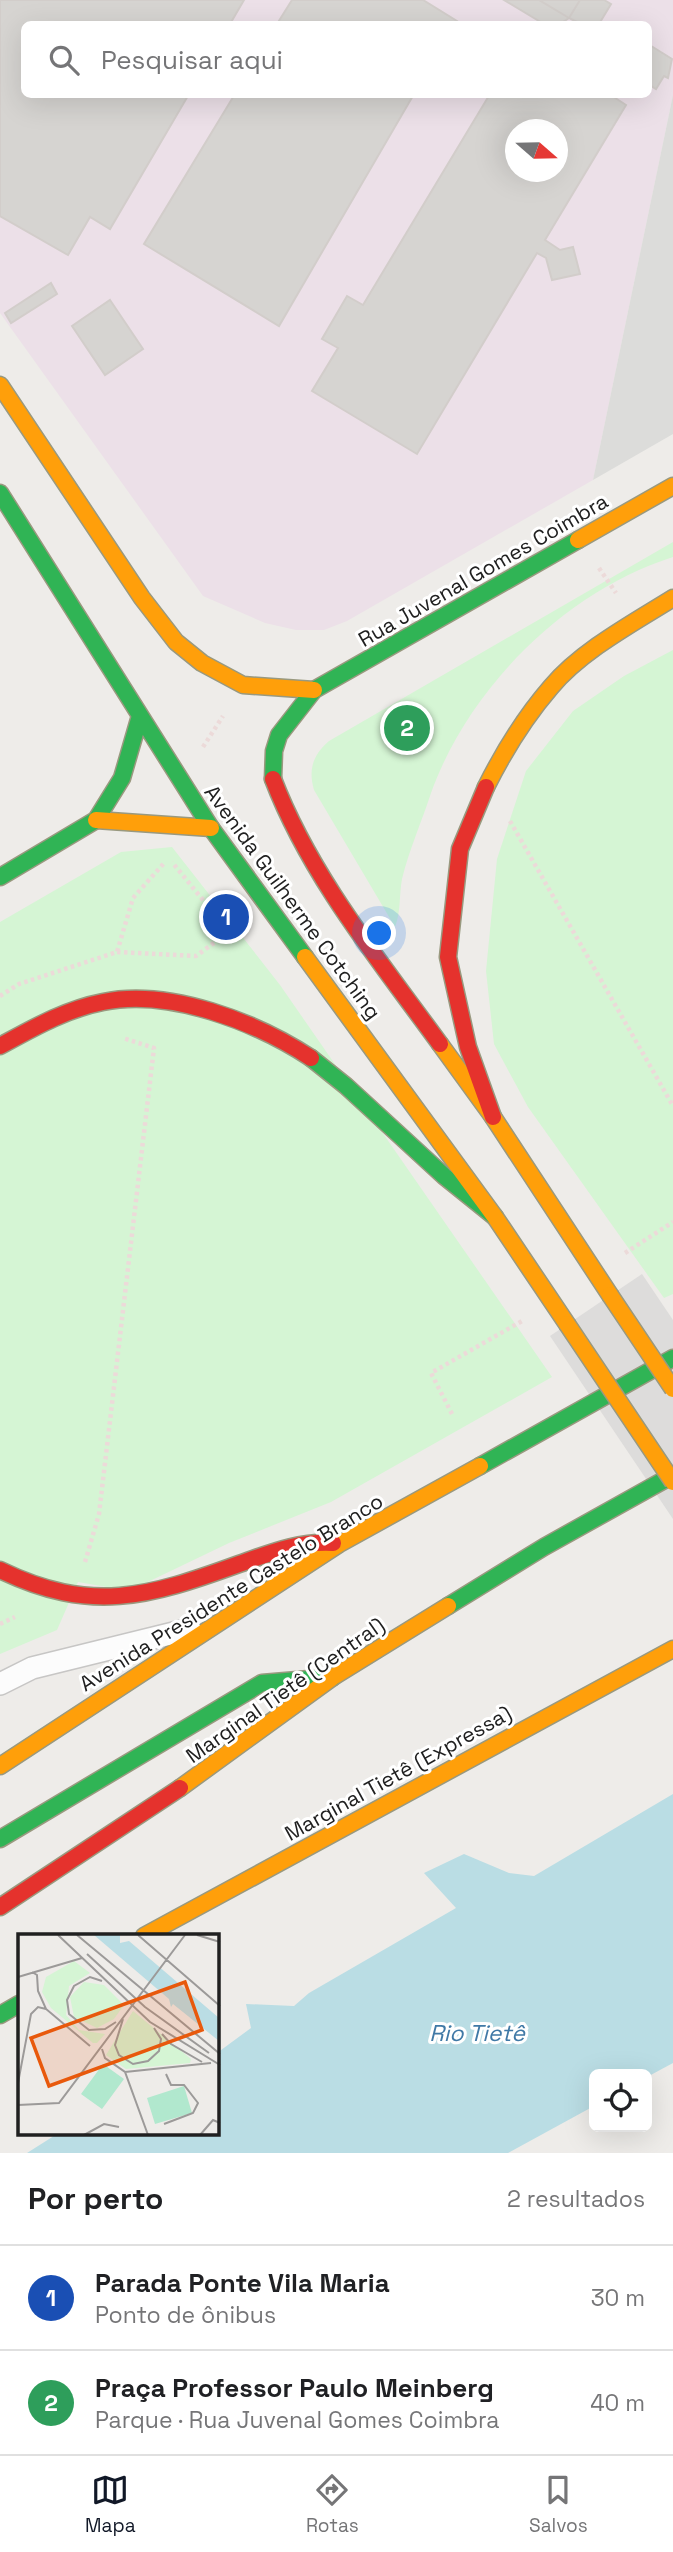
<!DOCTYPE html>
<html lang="pt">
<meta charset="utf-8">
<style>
body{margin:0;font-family:"Space Grotesk",sans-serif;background:#f6f6f6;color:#202124}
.controls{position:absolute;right:21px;bottom:21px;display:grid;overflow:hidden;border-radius:10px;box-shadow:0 7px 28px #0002}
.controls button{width:63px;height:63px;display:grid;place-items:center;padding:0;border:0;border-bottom:2px solid #e0e0e0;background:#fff;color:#202124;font:35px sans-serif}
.compass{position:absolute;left:505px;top:119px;width:63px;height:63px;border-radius:50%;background:#fff;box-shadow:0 7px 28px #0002;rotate:110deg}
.you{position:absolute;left:380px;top:934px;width:24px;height:24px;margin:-18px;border:5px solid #fff;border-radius:50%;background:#1a73e8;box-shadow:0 0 0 10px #1a73e833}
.badge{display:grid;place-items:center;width:46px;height:46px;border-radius:50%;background:#111827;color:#fff;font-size:23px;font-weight:700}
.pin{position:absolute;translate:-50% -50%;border:4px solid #fff;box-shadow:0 2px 7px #0006}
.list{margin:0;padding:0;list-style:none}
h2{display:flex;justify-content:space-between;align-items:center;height:91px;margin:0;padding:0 28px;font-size:30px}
h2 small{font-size:23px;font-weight:400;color:#757577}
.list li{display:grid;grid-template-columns:46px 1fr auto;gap:21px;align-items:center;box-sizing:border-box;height:105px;padding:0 28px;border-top:2px solid #e0e0e0}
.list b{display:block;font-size:26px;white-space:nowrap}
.list p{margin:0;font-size:23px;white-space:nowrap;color:#757577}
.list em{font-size:23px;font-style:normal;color:#757577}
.icon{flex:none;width:38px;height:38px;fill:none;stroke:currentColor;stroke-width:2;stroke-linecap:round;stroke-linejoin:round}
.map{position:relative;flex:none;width:673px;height:2153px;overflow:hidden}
.search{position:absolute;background:#fff;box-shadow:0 7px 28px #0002;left:21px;right:21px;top:21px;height:77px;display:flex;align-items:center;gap:18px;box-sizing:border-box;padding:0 24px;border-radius:10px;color:#757577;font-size:26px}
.sheet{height:301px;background:#fff}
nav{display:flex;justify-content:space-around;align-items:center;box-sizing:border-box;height:98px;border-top:2px solid #e0e0e0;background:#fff;font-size:19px;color:#757577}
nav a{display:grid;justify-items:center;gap:4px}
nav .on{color:#111827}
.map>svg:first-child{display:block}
.industrial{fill:#ece0e8;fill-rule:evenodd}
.religious{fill:#dcdcda}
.park{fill:#d5f5d4}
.water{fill:#badde4}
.pier{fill:#dddcdb}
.building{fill:#d6d4d1;stroke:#d2cdca;stroke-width:2;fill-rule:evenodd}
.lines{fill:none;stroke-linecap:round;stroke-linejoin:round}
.lane-casing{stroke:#c7c6c5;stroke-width:24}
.fast-casing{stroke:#99997f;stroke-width:19}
.slow-casing{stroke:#99997f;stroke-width:19}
.jam-casing{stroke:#99997f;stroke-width:19}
.path{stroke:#ecdad9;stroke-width:4.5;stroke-dasharray:3.5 3.5;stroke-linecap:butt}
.lane{stroke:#fcfcfc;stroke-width:21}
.fast{stroke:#30b455;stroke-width:16}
.slow{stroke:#ff9f0a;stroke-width:16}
.jam{stroke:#e5322d;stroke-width:16}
.slow-bridge-casing{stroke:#99997f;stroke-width:19;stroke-linecap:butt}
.slow-bridge{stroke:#ff9f0a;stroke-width:16}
.labels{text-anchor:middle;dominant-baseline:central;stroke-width:6;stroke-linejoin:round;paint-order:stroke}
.street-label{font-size:21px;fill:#202020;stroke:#fff}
.water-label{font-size:23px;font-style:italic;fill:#4079a6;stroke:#fff}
.inset-road{fill:none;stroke:#9c9a99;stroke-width:2}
.view{fill:#e8590c;fill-opacity:0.15;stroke:#e8590c;stroke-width:3.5}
.inset-edge{fill:none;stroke:#202020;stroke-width:3.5}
</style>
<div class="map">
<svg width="673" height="2153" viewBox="0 0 673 2153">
<rect width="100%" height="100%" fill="#eeece9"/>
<!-- industrial -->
<path class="industrial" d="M0,0H673V95L593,480L347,621L324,630H296L265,623L203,596L0,313ZM24,24H648V94H24ZM516,130H558V172H516Z"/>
<!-- religious -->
<path class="religious" d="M673,95V434L593,480Z"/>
<!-- park -->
<path class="park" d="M673,542V557C566,591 469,687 431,793C422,821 409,850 402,879C399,895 401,912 395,927L314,790C308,769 313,755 329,741Z
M673,650V1294L664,1298L528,1107L494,1044L486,971L497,859L526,771L573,711L624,676Z
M172,847L280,985L552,1377L331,1502L229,1543L129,1591L78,1582L57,1630L0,1654V922L121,852Z"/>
<!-- water -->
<path class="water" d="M673,1794V2063L647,2077V2074H594V2106L508,2153H27L57,2134H217V2053L251,2028L246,2004L294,2006L309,1993L456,1908L424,1873L464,1854L509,1873L534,1876Z"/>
<!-- pier -->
<path class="pier" d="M642,1274L673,1320V1519L550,1336Z"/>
<!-- building -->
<path class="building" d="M0,0H244L230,24H24V94H189L110,229L90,217L68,255L0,216Z
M292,0H423L457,21L455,24H277Z
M504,0H539L569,18L560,24H544Z
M539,0H580L569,18Z
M580,0H604L611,4L599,24H581L569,18Z
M648,44L672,59L668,78L664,76L656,89L648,84Z
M235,94H414L279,326L144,244Z
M490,94H609L626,105L545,240L560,250L573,247L580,274L552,280L546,258L537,253L417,454L312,391L338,348L322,339L347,296L363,305ZM516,130H558V172H516Z
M51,283L57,294L11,323L5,313Z
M110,300L143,349L105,375L72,326Z"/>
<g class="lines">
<!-- lane casing -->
<g class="lane-casing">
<path id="lane" d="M0,1684L32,1668L190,1629"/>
</g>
<!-- fast casing -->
<g class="fast-casing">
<path id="fast" d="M0,493L211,828L305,957
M273,779L274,751L279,735L314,690L578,540
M0,877L96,820L122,778L140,716
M311,1058L346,1086L444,1176L495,1217
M480,1466L673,1358
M448,1606L544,1547L673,1475
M0,1839L262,1683L333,1677
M0,2015L19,2004"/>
</g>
<!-- slow casing -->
<g class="slow-casing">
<path id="slow" d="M0,385L142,598L176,642L202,663L243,685L314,690
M578,540L673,486
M486,787C504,751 525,717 551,687C581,651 633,623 673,598
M96,820L211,828
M305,957L495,1217L567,1324
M440,1044L493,1117L610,1295
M0,1766L339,1544L480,1466
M180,1788L333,1677L448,1606
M144,1936L673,1649"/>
</g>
<!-- jam casing -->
<g class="jam-casing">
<path id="jam" d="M273,779C310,876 379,960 440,1044
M486,787L460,849L448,957L468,1047L493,1117
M0,1046C33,1028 66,1009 103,1002C169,988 256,1022 311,1058
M0,1570C91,1614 148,1597 239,1564C270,1553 299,1541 333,1543
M0,1907L180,1788"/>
</g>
<!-- path -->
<path class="path" d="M599,568L616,593
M203,747L223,716
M510,821L673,1106
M117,952L196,956L229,932L172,862
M0,996L19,984L117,952L133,898L165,862
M625,1253L673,1222
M452,1414L431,1373L522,1321
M85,1562L99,1514L154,1048L123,1038
M0,1624L15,1617"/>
<!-- lane -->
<use href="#lane" class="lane"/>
<!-- fast -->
<use href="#fast" class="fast"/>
<!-- slow -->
<use href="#slow" class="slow"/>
<!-- jam -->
<use href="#jam" class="jam"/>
<!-- slow-bridge casing -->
<g class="slow-bridge-casing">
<path id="slow-bridge" d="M610,1295L673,1389
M567,1324L673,1482"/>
</g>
<!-- slow-bridge -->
<use href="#slow-bridge" class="slow-bridge"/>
</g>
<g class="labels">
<!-- street labels -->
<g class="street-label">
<text transform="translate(483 570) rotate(-30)">Rua Juvenal Gomes Coimbra</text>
<text transform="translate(293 902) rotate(54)">Avenida Guilherme Cotching</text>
<text transform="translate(231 1592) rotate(-32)">Avenida Presidente Castelo Branco</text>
<text transform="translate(285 1690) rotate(-35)">Marginal Tietê (Central)</text>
<text transform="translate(398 1773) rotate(-29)">Marginal Tietê (Expressa)</text>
</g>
<!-- water labels -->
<g class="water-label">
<text x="477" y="2033">Rio Tietê</text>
</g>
</g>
<!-- overview -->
<g transform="translate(18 1934)">
<rect width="201" height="201" fill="#eeece9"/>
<path d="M56,27L72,39L51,52L48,81L61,96L87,100L79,109H75L33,74L24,58L28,43ZM66,48L86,51L106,71L96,85L79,94L56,83L52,63ZM115,77L173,125L172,129L108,135L88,121Z" fill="#d5f5d4"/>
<path d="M85,130L106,145L84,175L63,160ZM166,152L174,179L137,190L129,164Z" fill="#b1e8ce"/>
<path d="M76,1H102V9L111,7L201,84V107L155,70L153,73L151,65Z" fill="#badde4"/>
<path class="inset-road" d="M40,1L132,88L202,131M59,1L202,120M120,1L202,72M179,1L202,8M69,20L127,73L191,119M14,38L19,41L20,57L28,75L72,112M0,43L64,24M84,47L72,43L56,52L49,66L51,80L71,96L87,95L98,88M105,85L97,111L101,121L115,130L130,127L141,117L143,105L136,94M144,100L153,110L184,128M84,115L87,124L107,138L130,201M107,138L193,129M0,149L13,80L20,73L28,75M0,171L41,169L167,1M146,190L175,179L180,169L166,151H153L148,140M66,201L86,190L101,193M182,201L195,186L202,189"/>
<path class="view" d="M167,48L184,96L31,152L13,104Z"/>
<rect width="201" height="201" class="inset-edge"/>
</g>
</svg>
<div class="controls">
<button><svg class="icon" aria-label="locate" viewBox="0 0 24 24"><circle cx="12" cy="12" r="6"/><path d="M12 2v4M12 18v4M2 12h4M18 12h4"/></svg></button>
</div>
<svg class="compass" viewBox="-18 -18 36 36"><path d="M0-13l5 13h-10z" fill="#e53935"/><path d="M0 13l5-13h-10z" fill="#757577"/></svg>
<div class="you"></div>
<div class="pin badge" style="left:226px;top:917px;background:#1a4fb4">1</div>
<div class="pin badge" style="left:407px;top:728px;background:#2e9e5b">2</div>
<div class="search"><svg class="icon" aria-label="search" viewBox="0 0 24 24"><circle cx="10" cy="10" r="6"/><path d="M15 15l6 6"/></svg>Pesquisar aqui</div>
</div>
<section class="sheet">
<h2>Por perto<small>2 resultados</small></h2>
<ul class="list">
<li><span class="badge" style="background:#1a4fb4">1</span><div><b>Parada Ponte Vila Maria</b><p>Ponto de ônibus</p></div><em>30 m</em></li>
<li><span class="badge" style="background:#2e9e5b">2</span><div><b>Praça Professor Paulo Meinberg</b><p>Parque · Rua Juvenal Gomes Coimbra</p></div><em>40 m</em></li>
</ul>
</section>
<nav>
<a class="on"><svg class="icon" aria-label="map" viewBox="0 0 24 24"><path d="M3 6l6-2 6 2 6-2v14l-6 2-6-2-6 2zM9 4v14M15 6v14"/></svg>Mapa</a>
<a><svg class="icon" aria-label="directions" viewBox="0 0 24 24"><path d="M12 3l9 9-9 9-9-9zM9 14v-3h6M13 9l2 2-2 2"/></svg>Rotas</a>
<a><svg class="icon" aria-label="saved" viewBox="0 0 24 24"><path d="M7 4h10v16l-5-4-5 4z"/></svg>Salvos</a>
</nav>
